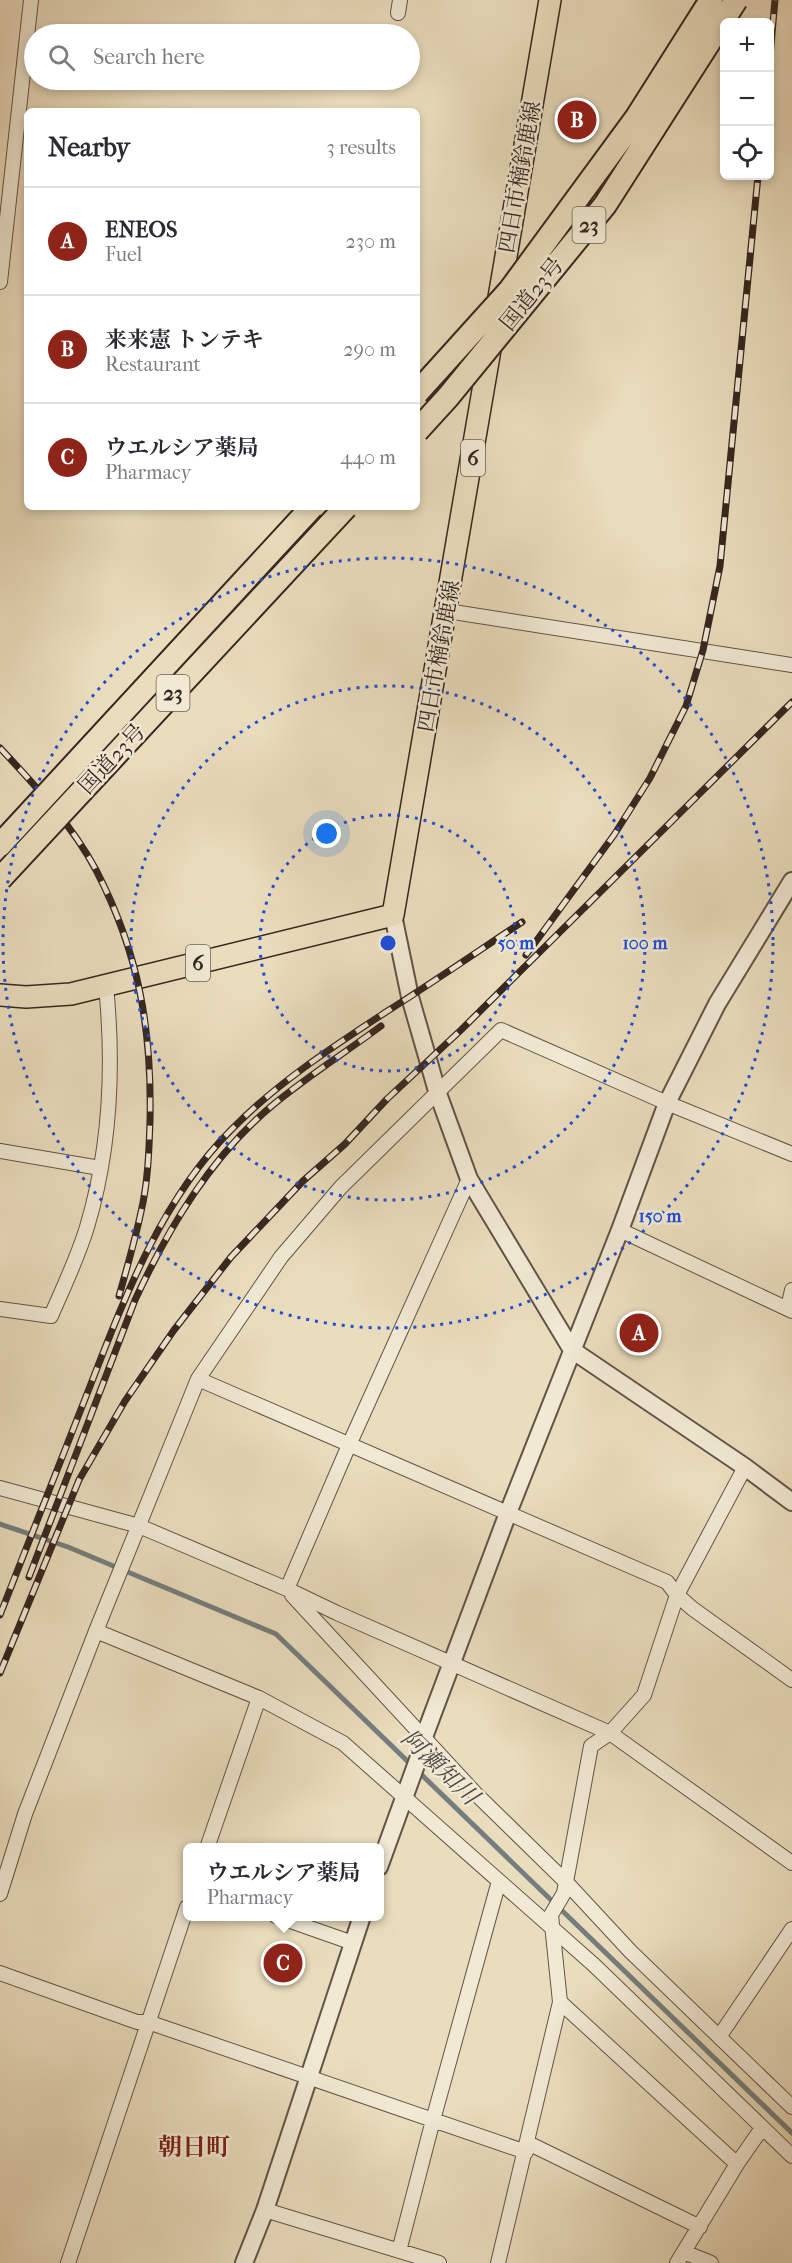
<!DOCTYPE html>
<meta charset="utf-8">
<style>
body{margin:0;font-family:"IM FELL French Canon","Noto Serif JP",serif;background:#f2f2f3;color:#2b2b33}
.controls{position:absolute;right:18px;top:18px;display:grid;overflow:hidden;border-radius:9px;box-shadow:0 3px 9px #0003}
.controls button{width:54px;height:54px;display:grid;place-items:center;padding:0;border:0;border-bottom:2px solid #e1e1e2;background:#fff;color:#2b2b33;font:30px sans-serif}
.you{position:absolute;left:327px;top:834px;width:21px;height:21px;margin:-15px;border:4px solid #fff;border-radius:50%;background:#1a73e8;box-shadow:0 0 0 9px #1a73e833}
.badge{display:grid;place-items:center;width:39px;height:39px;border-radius:50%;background:#8f2418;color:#fff;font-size:20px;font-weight:700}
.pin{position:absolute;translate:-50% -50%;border:3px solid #fff;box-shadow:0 2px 6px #0006}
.popup{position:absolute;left:183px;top:1843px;width:201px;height:78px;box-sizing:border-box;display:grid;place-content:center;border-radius:9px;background:#fff;filter:drop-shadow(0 2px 4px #0005);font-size:20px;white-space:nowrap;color:#7c7c81}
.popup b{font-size:22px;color:#2b2b33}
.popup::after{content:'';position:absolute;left:50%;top:100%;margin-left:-12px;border:12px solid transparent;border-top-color:#fff}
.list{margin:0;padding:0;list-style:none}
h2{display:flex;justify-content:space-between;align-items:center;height:78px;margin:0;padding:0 24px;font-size:26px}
h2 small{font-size:20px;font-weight:400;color:#7c7c81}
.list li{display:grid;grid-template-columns:39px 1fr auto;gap:18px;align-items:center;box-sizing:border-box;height:108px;padding:0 24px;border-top:2px solid #e1e1e2}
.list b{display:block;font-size:22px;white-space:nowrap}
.list p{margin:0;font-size:20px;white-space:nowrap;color:#7c7c81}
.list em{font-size:20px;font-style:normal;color:#7c7c81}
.icon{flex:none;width:33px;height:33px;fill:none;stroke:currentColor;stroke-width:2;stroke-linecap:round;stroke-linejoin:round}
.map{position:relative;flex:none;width:792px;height:2263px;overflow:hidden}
.search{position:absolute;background:#fff;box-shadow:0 3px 9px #0003;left:24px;top:24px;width:396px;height:66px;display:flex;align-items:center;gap:15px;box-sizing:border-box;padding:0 21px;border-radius:33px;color:#7c7c81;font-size:22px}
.panel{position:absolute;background:#fff;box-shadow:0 3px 9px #0003;left:24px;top:108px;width:396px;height:402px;border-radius:9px}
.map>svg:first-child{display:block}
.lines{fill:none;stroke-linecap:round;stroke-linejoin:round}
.stream{stroke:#747e7e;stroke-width:5}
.minor-casing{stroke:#635447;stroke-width:16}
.tertiary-casing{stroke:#635447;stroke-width:20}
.primary-casing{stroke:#362620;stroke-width:24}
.minor{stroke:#f1e9d4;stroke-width:14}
.tertiary{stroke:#f1e9d4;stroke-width:16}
.primary{stroke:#eaddbd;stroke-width:21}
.rail-casing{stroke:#362620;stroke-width:7}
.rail{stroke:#f1e9d4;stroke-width:4.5;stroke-dasharray:14;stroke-linecap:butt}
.trunk-bridge-casing{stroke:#362620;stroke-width:26;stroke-linecap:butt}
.trunk-bridge{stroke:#eaddbd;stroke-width:22}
.ring{fill:none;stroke:#1d4ed8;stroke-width:3;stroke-dasharray:3 6}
.labels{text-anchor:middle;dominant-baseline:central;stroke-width:5;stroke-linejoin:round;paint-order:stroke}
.shield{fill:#f1e9d4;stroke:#6e6056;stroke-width:1.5}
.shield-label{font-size:21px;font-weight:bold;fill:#362620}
.street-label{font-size:22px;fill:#362620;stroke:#f1e9d4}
.water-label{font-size:24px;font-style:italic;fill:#504a47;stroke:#f1e9d4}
.neighbourhood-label{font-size:24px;font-weight:bold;fill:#7a1f14;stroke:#f1e9d4}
.centre{fill:#1d4ed8;stroke:#f1e9d4;stroke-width:3}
.ring-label{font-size:18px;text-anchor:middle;font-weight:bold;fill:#1d4ed8;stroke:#f1e9d4;stroke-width:5;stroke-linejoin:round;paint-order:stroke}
</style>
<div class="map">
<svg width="792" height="2263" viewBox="0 0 792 2263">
<rect width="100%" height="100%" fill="#eaddbd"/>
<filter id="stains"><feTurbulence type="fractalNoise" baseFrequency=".00333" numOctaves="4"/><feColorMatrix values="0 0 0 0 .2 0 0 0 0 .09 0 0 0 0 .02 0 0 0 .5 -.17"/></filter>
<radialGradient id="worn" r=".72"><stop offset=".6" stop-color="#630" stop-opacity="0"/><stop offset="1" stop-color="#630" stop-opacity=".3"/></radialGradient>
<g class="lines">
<!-- stream -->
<path class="stream" d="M0,1524L68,1547L276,1634L792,2133"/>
<!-- minor casing -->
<g class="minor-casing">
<path id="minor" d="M398,13L400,0
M0,282L31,0
M447,611L792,665
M0,1151L100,1168
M620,1230L792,1311
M788,1308L792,1290
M0,1309L51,1316C64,1286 78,1257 87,1227C110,1150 114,1066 106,986
M198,1379L667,1582L677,1595L693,1609L792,1680
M0,1488L139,1526L287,1589L337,1613L610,1733L792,1863
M287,1589L349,1445L469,1179
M292,1595L476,1794L566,1882L630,1951L792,2107
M96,1631L259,1698L343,1743L594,1965L792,2156
M207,1848L259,1698
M0,1894L25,1814L96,1631L198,1379L281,1257L341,1187L501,1030L667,1103L792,1154
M276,1916L353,1943
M0,1973L137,2022H148L526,2152
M560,2002L737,2164
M719,2037L792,1929
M528,2143L700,2227
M265,2210L439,2263
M399,2251L433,2120L499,1881
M684,2252L711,2263
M68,2263L187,1907
M498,2263L560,2002L551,1915L564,1893L591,1746L610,1733L644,1695L677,1595L745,1467
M677,2263L737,2164L762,2128"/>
</g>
<!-- tertiary casing -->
<g class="tertiary-casing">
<path id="tertiary" d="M393,915L410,997L437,1091L469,1179L572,1350L745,1467L792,1502
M379,1867L420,1754L424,1737L508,1513L620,1230L667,1103L717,1004L792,881
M244,2263L265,2210L362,1916"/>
</g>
<!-- primary casing -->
<g class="primary-casing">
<path id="primary" d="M0,995L26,997L71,994L393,915L550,0"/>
</g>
<!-- minor -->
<use href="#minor" class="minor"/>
<!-- tertiary -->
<use href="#tertiary" class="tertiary"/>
<!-- primary -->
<use href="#primary" class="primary"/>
<!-- rail casing -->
<g class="rail-casing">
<path id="rail" d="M770,56L775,0
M0,748C35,785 72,825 96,870C139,953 152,1029 150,1121C149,1151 148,1182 141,1212C135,1240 127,1268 119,1296
M526,955L614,835L650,778L686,706L703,650L720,566L758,176
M29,1577L135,1300C169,1227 211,1156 274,1104C308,1076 346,1052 381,1026
M0,1615C28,1543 57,1471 85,1399C122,1305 158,1203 231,1130C277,1083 331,1048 386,1012C432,983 477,952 522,922
M0,1673L79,1480L125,1401L174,1330L231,1257L303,1181L345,1144L387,1099L461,1030L792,702"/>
</g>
<!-- rail -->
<use href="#rail" class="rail"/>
<!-- trunk-bridge casing -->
<g class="trunk-bridge-casing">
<path id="trunk-bridge" d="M417,393L510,290L637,117L711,0
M417,431L448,397L605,205L736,0
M0,845L312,507
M0,879L346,507"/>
</g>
<!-- trunk-bridge -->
<use href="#trunk-bridge" class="trunk-bridge"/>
</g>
<!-- distance rings -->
<g class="ring">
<circle cx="388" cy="943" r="128"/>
<circle cx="388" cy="943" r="257"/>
<circle cx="388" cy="943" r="385"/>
</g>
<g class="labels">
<!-- shield labels -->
<g class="shield">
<rect x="572.5" y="207" width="33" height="36" rx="4.5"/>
<rect x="461" y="440" width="24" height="36" rx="4.5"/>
<rect x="156.5" y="675" width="33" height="36" rx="4.5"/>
<rect x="186" y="945" width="24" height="36" rx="4.5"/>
</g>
<g class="shield-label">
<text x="589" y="225">23</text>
<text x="473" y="458">6</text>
<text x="173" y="693">23</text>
<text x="198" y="963">6</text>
</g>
<!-- street labels -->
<g class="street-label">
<text transform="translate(520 177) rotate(-80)">四日市楠鈴鹿線</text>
<text transform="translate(532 294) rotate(-51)">国道23号</text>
<text transform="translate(439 656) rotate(-80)">四日市楠鈴鹿線</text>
<text transform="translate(112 759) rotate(-47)">国道23号</text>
</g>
<!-- water labels -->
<g class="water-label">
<text transform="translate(440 1767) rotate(44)">阿瀬知川</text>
</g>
<!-- neighbourhood labels -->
<g class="neighbourhood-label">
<text x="194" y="2147">朝日町</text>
</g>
</g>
<circle cx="388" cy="943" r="9" class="centre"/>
<g class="ring-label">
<text x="516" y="949">50 m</text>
<text x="645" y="949">100 m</text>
<text x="660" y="1222">150 m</text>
</g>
<rect width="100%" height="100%" filter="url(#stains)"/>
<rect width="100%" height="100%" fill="url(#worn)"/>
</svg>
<div class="controls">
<button>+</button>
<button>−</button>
<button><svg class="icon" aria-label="locate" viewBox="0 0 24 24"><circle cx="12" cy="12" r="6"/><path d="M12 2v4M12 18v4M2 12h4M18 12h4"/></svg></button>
</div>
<div class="you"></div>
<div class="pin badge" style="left:639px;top:1333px">A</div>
<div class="pin badge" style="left:577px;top:120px">B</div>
<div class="pin badge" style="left:283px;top:1963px">C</div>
<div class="popup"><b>ウエルシア薬局</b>Pharmacy</div>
<div class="search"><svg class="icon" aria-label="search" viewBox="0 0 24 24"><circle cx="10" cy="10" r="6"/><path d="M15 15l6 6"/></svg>Search here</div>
<section class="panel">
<h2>Nearby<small>3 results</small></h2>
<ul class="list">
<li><span class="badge">A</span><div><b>ENEOS</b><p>Fuel</p></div><em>230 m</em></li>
<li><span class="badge">B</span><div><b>来来憲 トンテキ</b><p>Restaurant</p></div><em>290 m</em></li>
<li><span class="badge">C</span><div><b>ウエルシア薬局</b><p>Pharmacy</p></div><em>440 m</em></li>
</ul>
</section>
</div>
